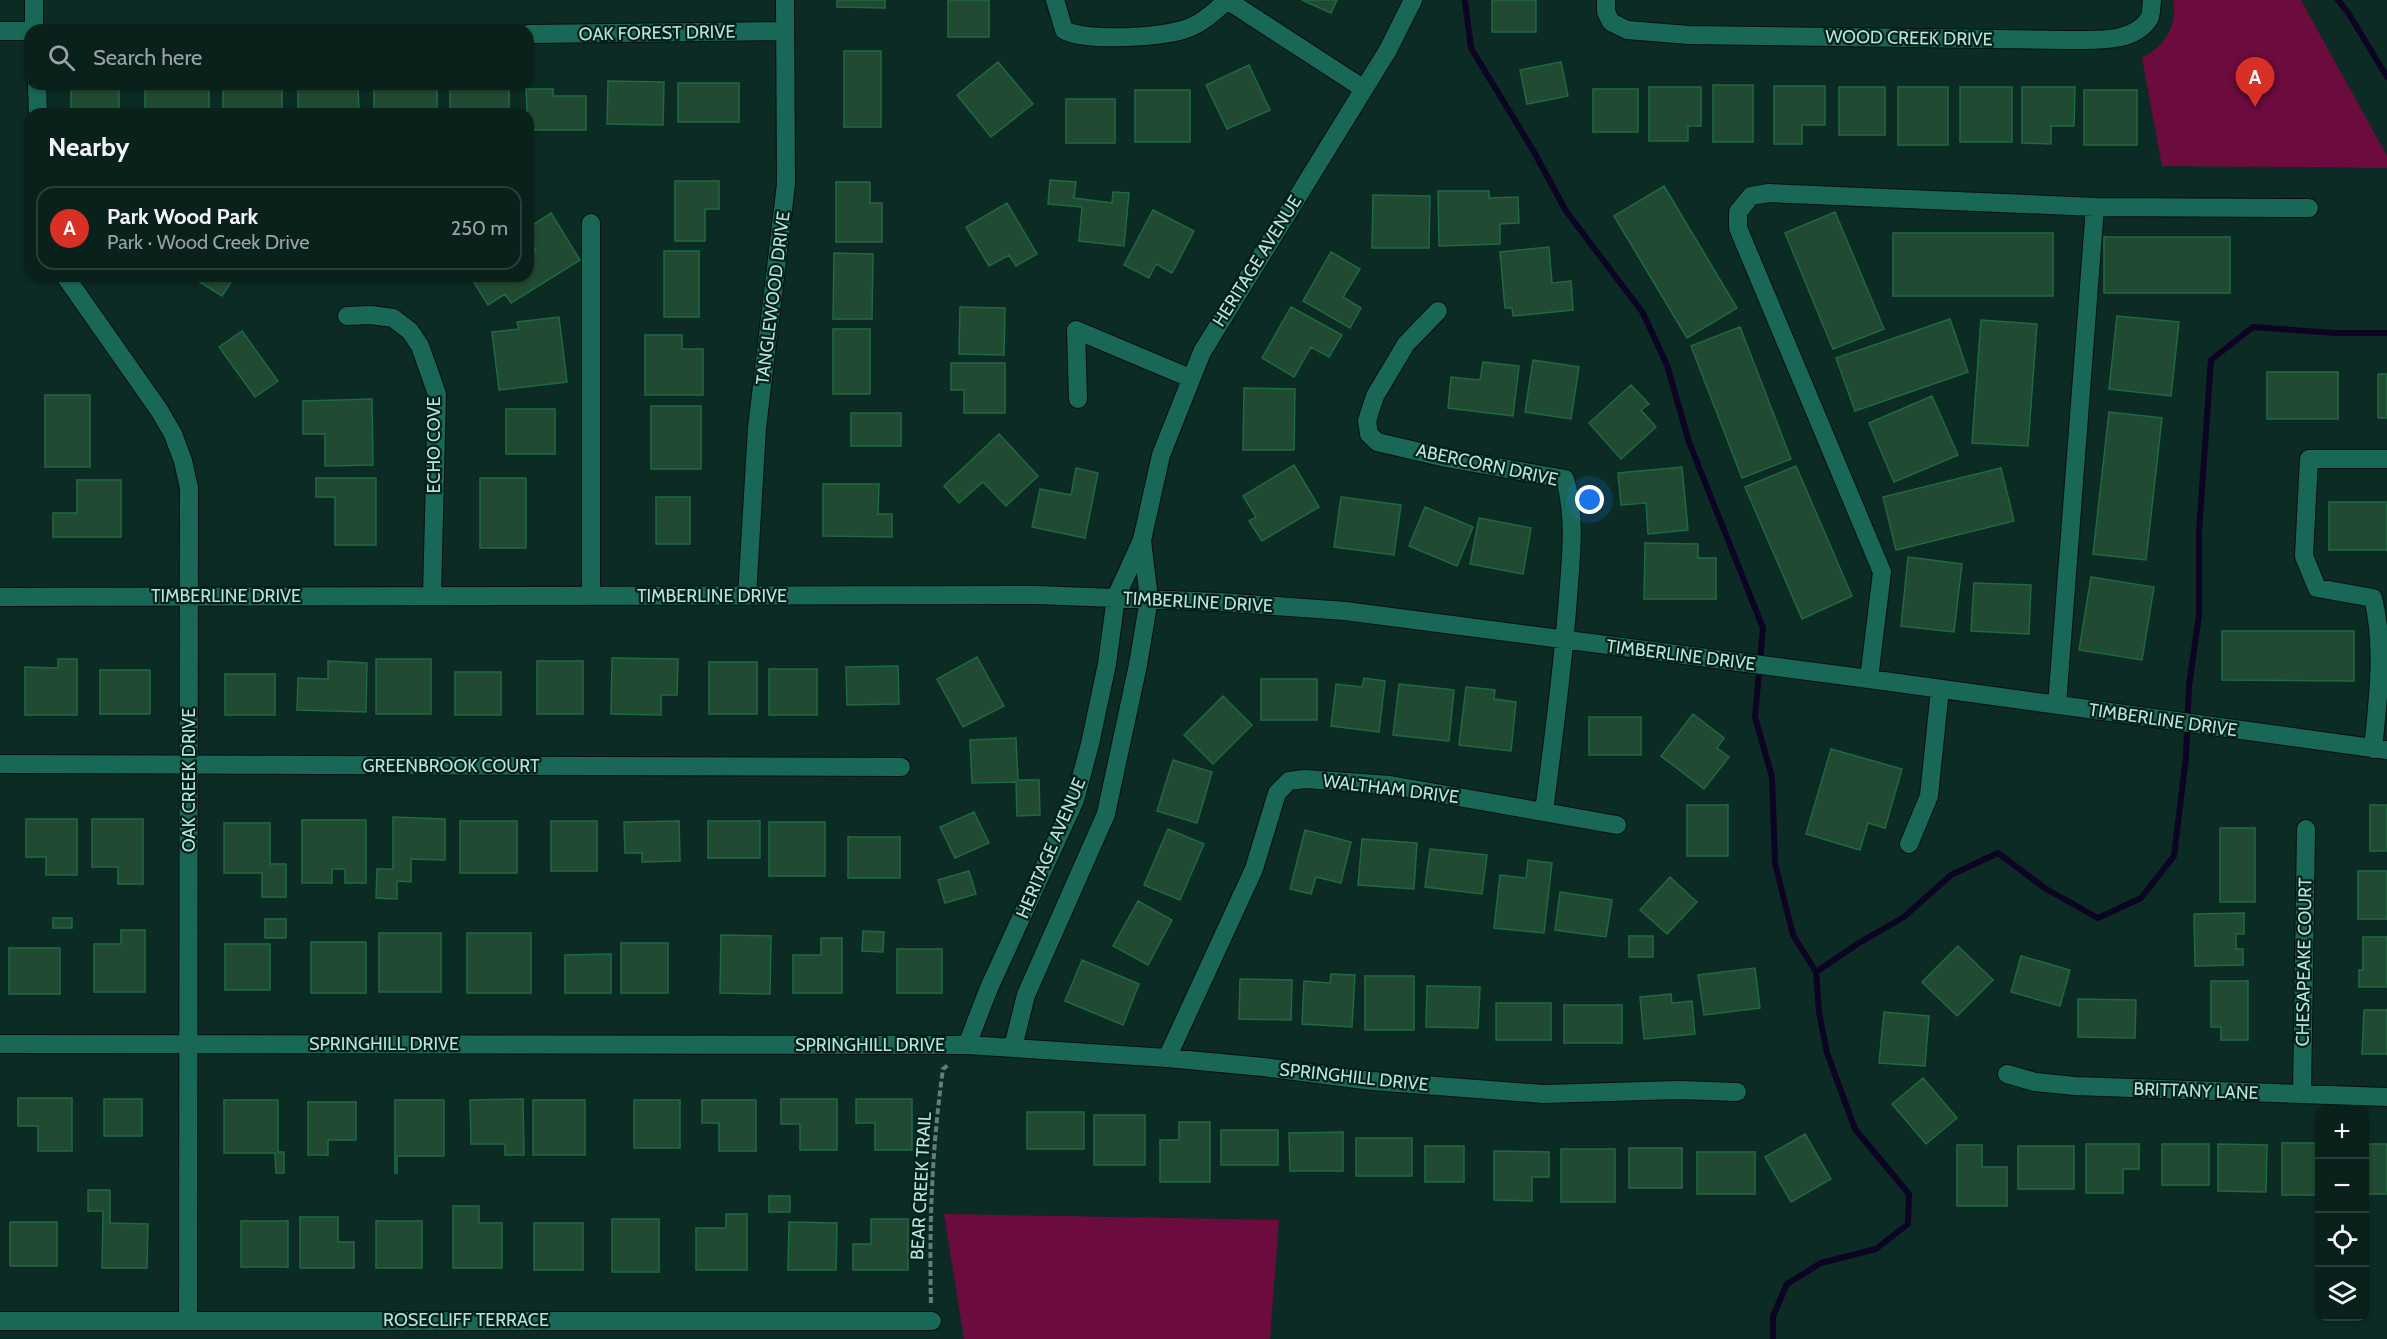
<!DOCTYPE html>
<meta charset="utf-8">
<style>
body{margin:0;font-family:Cabin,sans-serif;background:#122824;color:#f1f3f6}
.controls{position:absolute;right:18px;bottom:18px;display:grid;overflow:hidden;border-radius:12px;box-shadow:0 2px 4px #0004}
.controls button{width:54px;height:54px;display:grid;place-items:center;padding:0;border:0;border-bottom:2px solid #293e3a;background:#09201b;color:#f1f3f6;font:30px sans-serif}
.you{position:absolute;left:1590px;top:500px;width:21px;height:21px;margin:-15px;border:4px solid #fff;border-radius:50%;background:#1a73e8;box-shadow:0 0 0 9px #1a73e833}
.badge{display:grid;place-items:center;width:39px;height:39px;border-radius:50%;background:#d93025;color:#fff;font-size:20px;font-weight:700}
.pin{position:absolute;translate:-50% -50px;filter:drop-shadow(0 2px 3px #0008)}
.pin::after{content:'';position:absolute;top:32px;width:21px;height:18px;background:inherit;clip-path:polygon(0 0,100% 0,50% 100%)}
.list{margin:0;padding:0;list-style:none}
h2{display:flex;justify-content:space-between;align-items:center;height:78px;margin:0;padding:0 24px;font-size:26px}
h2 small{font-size:20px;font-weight:400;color:#99a3a3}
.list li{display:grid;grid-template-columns:39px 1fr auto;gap:18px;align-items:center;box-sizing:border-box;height:84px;margin:0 12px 12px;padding:0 12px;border:2px solid #293e3a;border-radius:18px}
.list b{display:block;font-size:22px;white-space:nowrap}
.list p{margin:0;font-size:20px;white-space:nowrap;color:#99a3a3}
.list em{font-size:20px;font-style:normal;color:#99a3a3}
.icon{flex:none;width:33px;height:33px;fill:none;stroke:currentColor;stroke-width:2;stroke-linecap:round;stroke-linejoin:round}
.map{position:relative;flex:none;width:2387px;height:1339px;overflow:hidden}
.search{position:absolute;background:#09201b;box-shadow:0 2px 4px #0004;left:24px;top:24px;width:510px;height:66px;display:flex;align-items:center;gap:15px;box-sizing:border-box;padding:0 21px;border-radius:18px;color:#99a3a3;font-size:22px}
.panel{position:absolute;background:#09201b;box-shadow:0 2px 4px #0004;left:24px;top:108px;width:510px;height:174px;border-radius:18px}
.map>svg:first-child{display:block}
.green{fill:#6b0b3e}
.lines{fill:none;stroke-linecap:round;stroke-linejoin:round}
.stream{stroke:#0d0322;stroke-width:6}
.building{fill:#204a31;stroke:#1f6940;stroke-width:1.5}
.minor-casing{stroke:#05110d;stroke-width:20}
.path{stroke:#5b8076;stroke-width:4;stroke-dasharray:6 3;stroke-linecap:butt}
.minor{stroke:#196857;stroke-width:18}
.labels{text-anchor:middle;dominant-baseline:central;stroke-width:4.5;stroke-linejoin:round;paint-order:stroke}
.street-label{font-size:18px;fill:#b8e4d7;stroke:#02211a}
</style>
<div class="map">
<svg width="2387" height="1339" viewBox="0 0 2387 1339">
<rect width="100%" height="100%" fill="#0c2b24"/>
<!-- green -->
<path class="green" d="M2173,0H2301L2387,156V168L2162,166L2142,58C2164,46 2178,27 2173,0Z
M944,1214L1279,1220L1270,1339H964Z"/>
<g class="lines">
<!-- stream -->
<path class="stream" d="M2338,0L2349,14L2387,77
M1465,1L1471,48L1534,152L1566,211L1643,313L1667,365L1689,442L1763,628L1755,717L1772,777L1775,863L1793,935L1816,972
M1773,1339V1316L1787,1284L1821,1263L1876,1249L1908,1224L1909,1194L1855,1129L1827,1053L1819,1012L1816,972L1859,943L1904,917L1951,875L1998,853L2046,889L2098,918L2141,898L2174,856L2186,757L2189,686L2199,615V532L2211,360L2253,327L2336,333H2387"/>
</g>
<!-- building -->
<path class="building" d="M837,0H885V8L837,7Z
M948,0H989V37H948Z
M1302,0H1337L1331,13Z
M1492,0H1536V32H1492Z
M844,51H881V127H844Z
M998,62L1033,104L991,137L957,95Z
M1561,62L1568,96L1527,104L1520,70Z
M1249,65L1270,110L1227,129L1206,85Z
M608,81L664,82L663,125L607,124Z
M678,83H739V122H678Z
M71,84H119V114H71Z
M145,84H209V114H145Z
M223,84H282V114H223Z
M298,84H358L359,114H298Z
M374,84H437V114H374Z
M450,85H509V114H450Z
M1713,85H1753V142H1713Z
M1774,86H1825V125H1802V144H1774Z
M1649,87H1701V126H1688V141H1649Z
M1839,87H1885V135H1839Z
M1898,87H1948V145H1898Z
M1960,87H2012V142H1960Z
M2022,87H2075L2074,126H2051V144L2022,143Z
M526,89H553V96H586V130H528Z
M1593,89H1638V132H1593Z
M1135,90H1190V142H1135Z
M2084,90H2137V145H2084Z
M1066,99H1115V143H1066Z
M1050,180L1076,182L1074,198L1112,203L1113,192L1129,193L1124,246L1079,241L1082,207L1048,204Z
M675,181H719V209H705V241H675Z
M836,182H870V203H882V242H836Z
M1664,186L1737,308L1687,338L1614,216Z
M1438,191H1489V198L1518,197L1519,223L1500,224V244L1439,246Z
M1373,195L1430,196L1429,248H1372Z
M1007,203L1037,254L1016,266L1009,255L989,266L966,227Z
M1153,210L1194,231L1172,273L1156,264L1149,278L1124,265Z
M1835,212L1884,329L1833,349L1785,233Z
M551,213L580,260L511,303L505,294L488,305L470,276H528V256L536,251L528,238V228Z
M1893,233H2053V296H1893Z
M2104,237H2230V293H2104Z
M1549,247L1552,283L1571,281L1573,310L1513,316L1512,308H1505L1500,252Z
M664,251H699V317H664Z
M1331,252L1360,269L1343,297L1361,308L1350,328L1303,301Z
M834,253L873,254L872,319H833Z
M190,276H235L222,296Z
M960,307L1005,308L1004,355L959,354Z
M1291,307L1342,335L1329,357L1311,347L1294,377L1262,358Z
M2117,316L2179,322L2171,396L2109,389Z
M559,317L567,382L499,390L492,332L519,329L517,322Z
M1950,319L1968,372L1855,411L1836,358Z
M1981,320L2037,324L2028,446L1972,443Z
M1740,327L1791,459L1742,478L1691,346Z
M833,329H870V394H833Z
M242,331L278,381L255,397L219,347Z
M645,335H682V349H703V395H645Z
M1533,360L1579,367L1571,419L1525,412Z
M1483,362L1519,366L1513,416L1448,408L1451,377L1480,380Z
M951,363H1005V413H964V390H951Z
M2267,372H2338V419H2267Z
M2378,374H2387V418H2378Z
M1631,385L1649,404L1641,410L1656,427L1621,459L1589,423Z
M1244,388L1295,389L1294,450H1243Z
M45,395H90V467H45Z
M1932,396L1958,455L1894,482L1869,423Z
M372,399L373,465L325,466V434H303V401Z
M651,406H701V469H651Z
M506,409H555V454H506Z
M2109,412L2162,418L2146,560L2093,554Z
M851,413H901V446H851Z
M999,434L1038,476L1006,506L983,482L959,503L944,486Z
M1294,465L1319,507L1262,541L1249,521L1256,517L1243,496Z
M1796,466L1852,596L1802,619L1745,487Z
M1682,467L1688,530L1648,534L1646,503L1621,505L1618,473Z
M1076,468L1098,473L1085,538L1032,527L1040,489L1071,495Z
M2001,468L2014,521L1896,550L1883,497Z
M316,478H376V545H335V497H316Z
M480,478H526V548H480Z
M77,480H121V537H53V513H77Z
M823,484H879L878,514H892V537L823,536Z
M656,497H690V544H656Z
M1341,497L1401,505L1394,555L1334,547Z
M2329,502H2387V550H2329Z
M1425,507L1473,527L1457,566L1409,546Z
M1479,518L1531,528L1523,574L1470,564Z
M1645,543L1698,544V558H1716V599H1644Z
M1908,557L1962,564L1954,632L1901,626Z
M2091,577L2154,587L2142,660L2079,650Z
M1974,583L2031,585L2029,634L1971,631Z
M2222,631H2354V681L2222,680Z
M977,657L1004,706L963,727L937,679Z
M612,658L678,659L677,695H661V715L611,714Z
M58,659H77V715H25V667L58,668Z
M376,659H431V714H376Z
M328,661L367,663L366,712L297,710L298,678L328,679Z
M537,661H583V714H537Z
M709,662H757V714H709Z
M898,666L899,704L847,705L846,667Z
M769,669H817V715H769Z
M100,670H150V714H100Z
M455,672H501V715H455Z
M225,674H275V715H225Z
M1364,678L1385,681L1379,732L1331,726L1336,684L1362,687Z
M1261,679H1317V720H1261Z
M1399,684L1454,690L1449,741L1393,735Z
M1466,687L1495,690L1494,699L1516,702L1511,751L1459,745Z
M1223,696L1252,725L1213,764L1184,735Z
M1693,714L1724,738L1717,748L1729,757L1704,789L1661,756Z
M1589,717H1641V755H1589Z
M1016,738L1018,780H1039L1040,815L1017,816L1016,782L972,783L970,740Z
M1831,749L1902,769L1885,828L1868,823L1860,850L1806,834Z
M1173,760L1212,772L1197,823L1157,811Z
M1687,805H1728V856H1687Z
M2370,805H2387V851H2370Z
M974,812L989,843L955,858L940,827Z
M393,817L445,819V860L411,859V882L397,881V899L376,898L377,869H393Z
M26,819H77V875H46V857H26Z
M92,819H143V884H118V867H92Z
M302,820H366V883H345V869H332V883H302Z
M460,821H517V873H460Z
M551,821H597V871H551Z
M679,821L680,861L642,862V853H625L624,822Z
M708,821H760V858H708Z
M769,822H825V876H769Z
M224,823H270V864H286V897H262V873H224Z
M2220,828H2255V902H2220Z
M1168,829L1204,844L1180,900L1144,885Z
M1305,830L1351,842L1341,883L1316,877L1311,894L1290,889Z
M848,837H900V878H848Z
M1362,839L1417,843L1414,889L1358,885Z
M1430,849L1487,855L1482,894L1425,887Z
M1528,860L1552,863L1544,933L1494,928L1500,875L1526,878Z
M969,871L976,894L945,903L938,880Z
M2358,871H2387V919H2358Z
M1670,877L1697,902L1667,934L1640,910Z
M1560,892L1612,900L1606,937L1555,930Z
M1138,901L1172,920L1148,965L1113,946Z
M2244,913V934H2236V949H2243V965L2195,966L2194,914Z
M53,918H72V928H53Z
M265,919H286V938H265Z
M121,930H145V992H94V944H121Z
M863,931L884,932L883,952L862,951Z
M379,933H441V992H379Z
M467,933H531V993H467Z
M721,935L771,936L770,994L720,993Z
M1629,936H1653V957H1629Z
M2363,937H2387V987H2359V970H2363Z
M821,938H842V993H793V955H821Z
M311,942H366V993H311Z
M621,943H668V993H621Z
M225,944H270V990H225Z
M1958,946L1993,980L1957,1016L1922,982Z
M9,948H60V994H9Z
M897,949H942V993H897Z
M611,954V993H565V955Z
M2021,956L2070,970L2060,1006L2011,992Z
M1082,960L1139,984L1123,1025L1065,1001Z
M1755,968L1760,1008L1704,1015L1698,975Z
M1331,974L1355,975L1352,1027L1302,1024L1304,981L1330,983Z
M1365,976H1414V1030H1365Z
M1240,979L1292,980L1291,1020L1239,1019Z
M2211,981H2248V1040H2221V1027H2211Z
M1427,986L1480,987L1478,1028L1426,1027Z
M1671,994L1672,1003L1692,1001L1695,1034L1644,1039L1640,997Z
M2078,999L2136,1000L2135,1038L2078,1037Z
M1496,1003H1551V1040H1496Z
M1564,1005H1622V1043H1564Z
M2364,1010H2387V1054H2362Z
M1884,1012L1929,1016L1925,1066L1879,1063Z
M1923,1078L1957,1118L1926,1144L1892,1104Z
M18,1098H72V1151H38V1126H18Z
M104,1099H142V1136H104Z
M523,1099L524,1155H505V1144H471L470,1100Z
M781,1099H837V1150H800V1124H781Z
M856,1099H912V1150H875V1123H856Z
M224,1100H278V1152H284V1173H276L275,1153H224Z
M395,1100H444V1156H397V1173H395Z
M533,1100H585V1155H533Z
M634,1100H680V1148H634Z
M702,1100H756V1151H719V1123H702Z
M308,1102H356V1140H328V1155H308Z
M1027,1112H1084V1149H1027Z
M1094,1115H1145V1165H1094Z
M1179,1122H1210V1182H1160V1140H1179Z
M1221,1130H1278V1165H1221Z
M1343,1132V1171H1290L1289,1133Z
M1805,1134L1831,1179L1791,1202L1765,1157Z
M1356,1138H1412V1176H1356Z
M2282,1143H2320V1195H2282Z
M2086,1144H2139V1169H2123V1193H2086Z
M2162,1144H2209V1185H2162Z
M2218,1144L2267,1145L2266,1192L2218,1191Z
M2364,1144H2387V1194H2364Z
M1957,1145H1982V1167H2007V1206H1957Z
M1425,1146H1464V1182H1425Z
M2018,1146H2074V1189H2018Z
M1629,1148H1682V1188H1629Z
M1561,1149H1615V1202H1561Z
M1494,1151L1549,1152V1177H1532V1201L1494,1200Z
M1697,1152H1755V1194H1697Z
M88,1190H110V1223L148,1224L147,1268H102L103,1211H88Z
M769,1196H790V1212H769Z
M453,1206H479V1223H502V1268H453Z
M726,1214H747V1270H696V1228H726Z
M300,1217H338V1242H354V1268H300Z
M612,1219H659V1272H612Z
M871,1219H908V1270H853V1244H871Z
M241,1221H288V1267H241Z
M376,1221H422V1268H376Z
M10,1222H57V1266H10Z
M789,1222L837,1223L836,1270H788Z
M534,1223H583V1270H534Z"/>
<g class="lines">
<!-- minor casing -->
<g class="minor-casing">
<path id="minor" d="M1055,0L1064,30C1086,42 1166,38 1191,27C1205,21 1216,11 1227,0
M1227,0L1364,89
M1606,0V12L1611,22L1627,30L1689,35L2064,40C2091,39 2132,45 2149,19C2152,14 2151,6 2152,0
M34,30V0
M0,31H30
M528,34L785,31
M37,84L38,114
M591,223V596
M65,276L159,410L173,434L183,461L189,488L188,1319
M1438,311L1406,344L1375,396L1367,421L1369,434L1377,442L1446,458L1565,479C1576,518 1571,557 1568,597C1563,669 1553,740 1544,812
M347,316L371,315L393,318L410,331L420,346L437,394L432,596
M1078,399L1076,330L1190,378
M747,596L757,428L786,184L785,0
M0,597L1037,595L1219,602L1345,611L1869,679L2387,750
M1869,679L1882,572L1738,228V212L1751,196L1769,193L2095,207L2309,208
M2057,705L2095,207
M2373,749C2378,698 2385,648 2373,598L2317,588L2304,556L2309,459H2387
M0,764L901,767
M1909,844L1929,796L1940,689
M0,1044L967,1045L1167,1058L1263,1067L1372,1081L1543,1094L1680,1090L1737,1092
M967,1045L989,988L1075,800L1090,744L1107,664L1116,597L1142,540L1161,455L1202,352L1388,50L1413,0
M1013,1047L1026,995L1106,814L1138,665L1149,599L1142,540
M1167,1058L1254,869L1277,793L1289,781L1305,779L1390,785L1617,825
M2007,1074L2035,1082L2075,1086L2387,1097
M2302,1094L2306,829
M0,1321H932"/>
</g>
<!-- path -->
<path class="path" d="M931,1303C929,1225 932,1147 943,1069L948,1065"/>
<!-- minor -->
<use href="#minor" class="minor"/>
</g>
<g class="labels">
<!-- street labels -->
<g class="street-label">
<text transform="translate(657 33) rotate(-1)">OAK FOREST DRIVE</text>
<text transform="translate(1909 38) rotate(1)">WOOD CREEK DRIVE</text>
<text transform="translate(1257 261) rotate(-58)">HERITAGE AVENUE</text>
<text transform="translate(773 298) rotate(-83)">TANGLEWOOD DRIVE</text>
<text transform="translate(434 445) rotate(-90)">ECHO COVE</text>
<text transform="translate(1487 465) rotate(12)">ABERCORN DRIVE</text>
<text x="226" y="596">TIMBERLINE DRIVE</text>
<text x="712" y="596">TIMBERLINE DRIVE</text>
<text transform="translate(1198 602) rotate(3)">TIMBERLINE DRIVE</text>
<text transform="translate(1681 655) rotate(7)">TIMBERLINE DRIVE</text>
<text transform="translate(2163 720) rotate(8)">TIMBERLINE DRIVE</text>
<text x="451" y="766">GREENBROOK COURT</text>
<text transform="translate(189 780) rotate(-90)">OAK CREEK DRIVE</text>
<text transform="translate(1391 789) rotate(7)">WALTHAM DRIVE</text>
<text transform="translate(1051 848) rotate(-67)">HERITAGE AVENUE</text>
<text transform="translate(2304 962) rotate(-89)">CHESAPEAKE COURT</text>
<text x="384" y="1044">SPRINGHILL DRIVE</text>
<text x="870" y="1045">SPRINGHILL DRIVE</text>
<text transform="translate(1354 1077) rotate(6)">SPRINGHILL DRIVE</text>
<text transform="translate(2196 1091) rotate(2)">BRITTANY LANE</text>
<text transform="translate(921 1186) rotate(-87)">BEAR CREEK TRAIL</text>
<text x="466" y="1320">ROSECLIFF TERRACE</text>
</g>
</g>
</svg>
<div class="controls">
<button>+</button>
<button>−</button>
<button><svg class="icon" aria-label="locate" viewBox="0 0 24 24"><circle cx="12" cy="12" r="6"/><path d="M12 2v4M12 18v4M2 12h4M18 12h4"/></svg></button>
<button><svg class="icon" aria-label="layers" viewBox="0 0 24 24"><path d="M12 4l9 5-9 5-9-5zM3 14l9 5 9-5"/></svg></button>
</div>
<div class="you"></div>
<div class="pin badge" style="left:2255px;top:107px">A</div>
<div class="search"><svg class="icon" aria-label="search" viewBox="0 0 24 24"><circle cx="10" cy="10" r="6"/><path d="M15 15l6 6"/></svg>Search here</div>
<section class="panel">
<h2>Nearby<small></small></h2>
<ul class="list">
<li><span class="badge">A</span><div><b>Park Wood Park</b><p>Park · Wood Creek Drive</p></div><em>250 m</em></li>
</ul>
</section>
</div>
